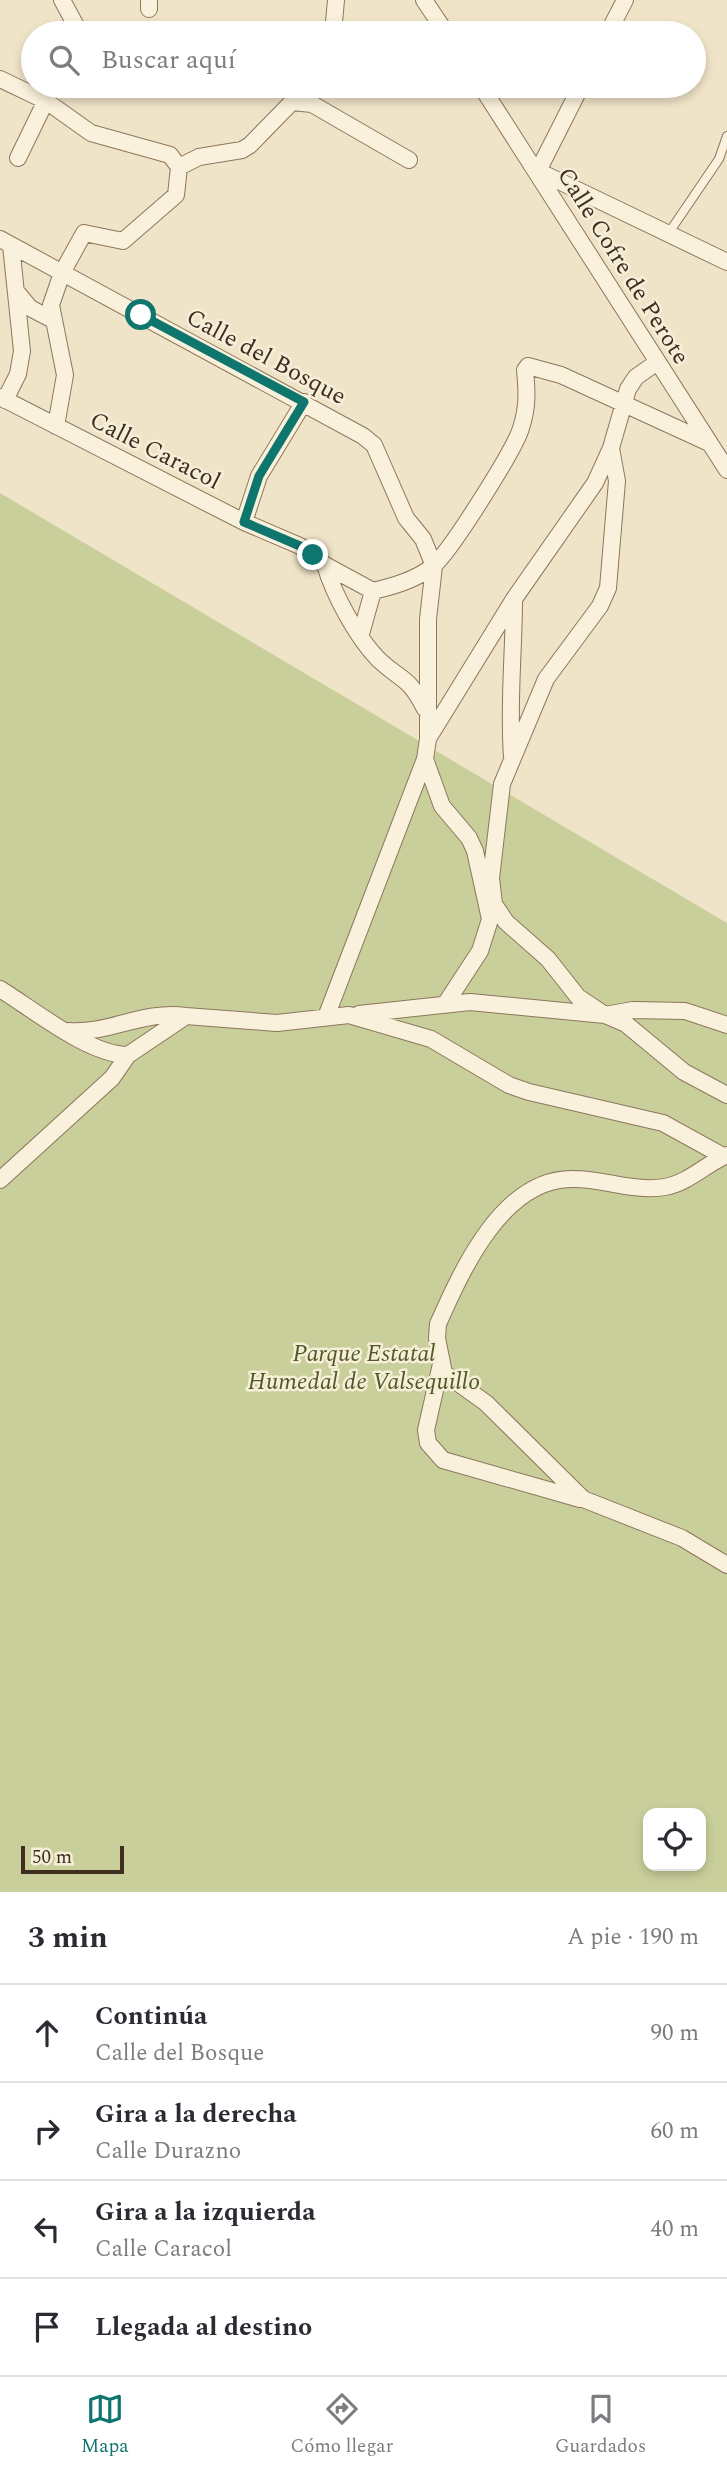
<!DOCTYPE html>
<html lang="es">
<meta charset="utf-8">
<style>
body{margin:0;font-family:Spectral,serif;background:#f2f2f3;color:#2b2b33}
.controls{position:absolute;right:21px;bottom:21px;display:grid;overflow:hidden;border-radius:14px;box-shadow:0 4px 10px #0003}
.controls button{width:63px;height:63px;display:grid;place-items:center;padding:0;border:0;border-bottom:2px solid #e1e1e2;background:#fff;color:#2b2b33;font:35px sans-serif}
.scale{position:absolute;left:21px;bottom:18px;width:103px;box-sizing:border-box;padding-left:7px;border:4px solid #3d2e20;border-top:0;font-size:19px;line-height:24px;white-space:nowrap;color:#3d2e20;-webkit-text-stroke:5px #f7eed8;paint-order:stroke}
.stop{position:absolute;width:21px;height:21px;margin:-16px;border:5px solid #0f766e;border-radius:50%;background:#fff}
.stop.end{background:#0f766e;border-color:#fff;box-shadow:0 2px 7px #0008}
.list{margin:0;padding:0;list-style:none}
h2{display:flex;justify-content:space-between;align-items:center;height:91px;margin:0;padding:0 28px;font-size:30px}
h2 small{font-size:23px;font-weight:400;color:#7c7c81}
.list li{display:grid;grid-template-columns:46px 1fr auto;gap:21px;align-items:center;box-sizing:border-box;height:98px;padding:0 28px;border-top:2px solid #e1e1e2}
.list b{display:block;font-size:26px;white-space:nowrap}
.list p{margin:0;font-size:23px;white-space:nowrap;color:#7c7c81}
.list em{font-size:23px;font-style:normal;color:#7c7c81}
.icon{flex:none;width:38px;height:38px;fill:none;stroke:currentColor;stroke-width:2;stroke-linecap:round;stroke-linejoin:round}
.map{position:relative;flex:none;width:727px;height:1892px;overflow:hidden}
.search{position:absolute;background:#fff;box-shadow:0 4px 10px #0003;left:21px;right:21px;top:21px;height:77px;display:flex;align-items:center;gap:18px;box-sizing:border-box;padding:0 24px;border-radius:38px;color:#7c7c81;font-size:26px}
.sheet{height:483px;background:#fff}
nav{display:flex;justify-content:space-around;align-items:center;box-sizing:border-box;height:98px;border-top:2px solid #e1e1e2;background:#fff;font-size:19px;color:#7c7c81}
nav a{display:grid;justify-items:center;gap:4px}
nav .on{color:#0f766e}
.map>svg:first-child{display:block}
.green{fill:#c9cf9b;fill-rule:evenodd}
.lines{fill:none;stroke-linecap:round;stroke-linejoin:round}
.lane-casing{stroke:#8d765c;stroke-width:10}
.street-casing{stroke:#8d765c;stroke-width:18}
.lane{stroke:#faf1dc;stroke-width:8}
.street{stroke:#faf1dc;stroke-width:16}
.route{stroke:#0f766e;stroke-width:9}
.labels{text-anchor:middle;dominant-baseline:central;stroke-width:5;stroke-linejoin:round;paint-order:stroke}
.street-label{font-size:24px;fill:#3d2e20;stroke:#f7eed8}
.park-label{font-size:24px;font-style:italic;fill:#4d5a26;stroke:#f7eed8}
</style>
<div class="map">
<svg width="727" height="1892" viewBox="0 0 727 1892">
<rect width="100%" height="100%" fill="#f0e4c8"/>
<!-- green -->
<path class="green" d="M0,493L727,923V1892H0ZM648,1813H701V1866H648Z"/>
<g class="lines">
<!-- lane casing -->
<g class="lane-casing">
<path id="lane" d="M668,234L719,159L727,136"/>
</g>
<!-- street casing -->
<g class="street-casing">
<path id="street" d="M62,0L75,24L74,33
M149,0V9
M424,0L446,33
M334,22L336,0
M608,33L625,0
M0,79L46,101L91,133L170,155L179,167L176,195L123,241L84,233L62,273L51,305L65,375L56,426
M481,86L727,470
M581,86L538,171L727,262
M18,158L53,86
M179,167L199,157L242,150L250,145L292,102L312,104L409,160
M0,239L363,436L374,445L406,518L423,539L434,566L428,619V739L425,759L326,1017
M16,291L30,308L53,320
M0,397L244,522L300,546L325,565L373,591C394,586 415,580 432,567C449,554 515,449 521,428C528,407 527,391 525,370L528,366L561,375L707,442
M5,400L18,374L22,351L11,245
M611,448L617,481L608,588L600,606L546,679L502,784L491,878L494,904L506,922L548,959L578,997L605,1015L626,1024L684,1072L727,1095
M244,522L259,476L304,402
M325,565C334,595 356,636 378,659C402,682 408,675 425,709
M361,634L373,591
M429,737L514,599L595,483L611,448L628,389L636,377L656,363
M512,757C508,704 514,652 514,599
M425,759L442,806L469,838L475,851L490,919
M0,989C34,1010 89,1055 128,1055
M446,1003L480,951L493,910
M359,1014L470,1002L605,1015L633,1010L685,1011L727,1025
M69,1031C110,1034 142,1010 186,1016
M727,1155C706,1164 688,1183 665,1187C633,1192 605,1179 574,1179C503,1177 462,1270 438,1324L437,1338L444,1373L486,1403L583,1499L682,1538L727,1565
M0,1180L112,1078L128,1055L186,1016L277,1023L349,1015L431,1039L509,1085L529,1092L663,1123L723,1156
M441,1364L426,1430L428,1443L443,1460L580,1499"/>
</g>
<!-- lane -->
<use href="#lane" class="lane"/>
<!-- street -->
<use href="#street" class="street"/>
</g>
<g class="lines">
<!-- route -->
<path class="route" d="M141,315L304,402L259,476L244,522L300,546L313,555"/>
</g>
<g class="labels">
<!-- street labels -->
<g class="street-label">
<text transform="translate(623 266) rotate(58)">Calle Cofre de Perote</text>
<text transform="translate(266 357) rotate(28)">Calle del Bosque</text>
<text transform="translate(155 451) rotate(27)">Calle Caracol</text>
</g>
<!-- park labels -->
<g class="park-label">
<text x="364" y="1354">Parque Estatal<tspan x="364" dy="28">Humedal de Valsequillo</tspan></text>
</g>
</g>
</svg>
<div class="controls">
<button><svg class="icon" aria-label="locate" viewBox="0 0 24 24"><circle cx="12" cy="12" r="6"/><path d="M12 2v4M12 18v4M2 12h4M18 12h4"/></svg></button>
</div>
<div class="scale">50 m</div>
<div class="stop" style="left:141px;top:315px"></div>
<div class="stop end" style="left:313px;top:555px"></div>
<div class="search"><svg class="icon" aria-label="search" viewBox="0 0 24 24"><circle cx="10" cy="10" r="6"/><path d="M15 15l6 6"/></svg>Buscar aquí</div>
</div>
<section class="sheet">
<h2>3 min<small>A pie · 190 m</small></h2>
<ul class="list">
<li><svg class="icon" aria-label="ahead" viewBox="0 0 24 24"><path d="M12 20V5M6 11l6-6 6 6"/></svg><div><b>Continúa</b><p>Calle del Bosque</p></div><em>90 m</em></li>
<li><svg class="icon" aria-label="right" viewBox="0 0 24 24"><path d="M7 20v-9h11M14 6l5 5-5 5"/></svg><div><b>Gira a la derecha</b><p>Calle Durazno</p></div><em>60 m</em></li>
<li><svg class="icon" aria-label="left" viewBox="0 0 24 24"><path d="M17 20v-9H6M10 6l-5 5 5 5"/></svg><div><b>Gira a la izquierda</b><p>Calle Caracol</p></div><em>40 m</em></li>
<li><svg class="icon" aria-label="arrive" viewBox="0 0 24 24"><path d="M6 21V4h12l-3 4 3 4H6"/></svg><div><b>Llegada al destino</b></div></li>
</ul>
</section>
<nav>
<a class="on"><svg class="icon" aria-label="map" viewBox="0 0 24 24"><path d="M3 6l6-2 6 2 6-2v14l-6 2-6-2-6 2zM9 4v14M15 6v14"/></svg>Mapa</a>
<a><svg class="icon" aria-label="directions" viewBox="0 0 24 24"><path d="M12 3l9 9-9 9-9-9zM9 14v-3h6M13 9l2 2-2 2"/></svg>Cómo llegar</a>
<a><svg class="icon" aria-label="saved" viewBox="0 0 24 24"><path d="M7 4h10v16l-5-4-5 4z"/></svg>Guardados</a>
</nav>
